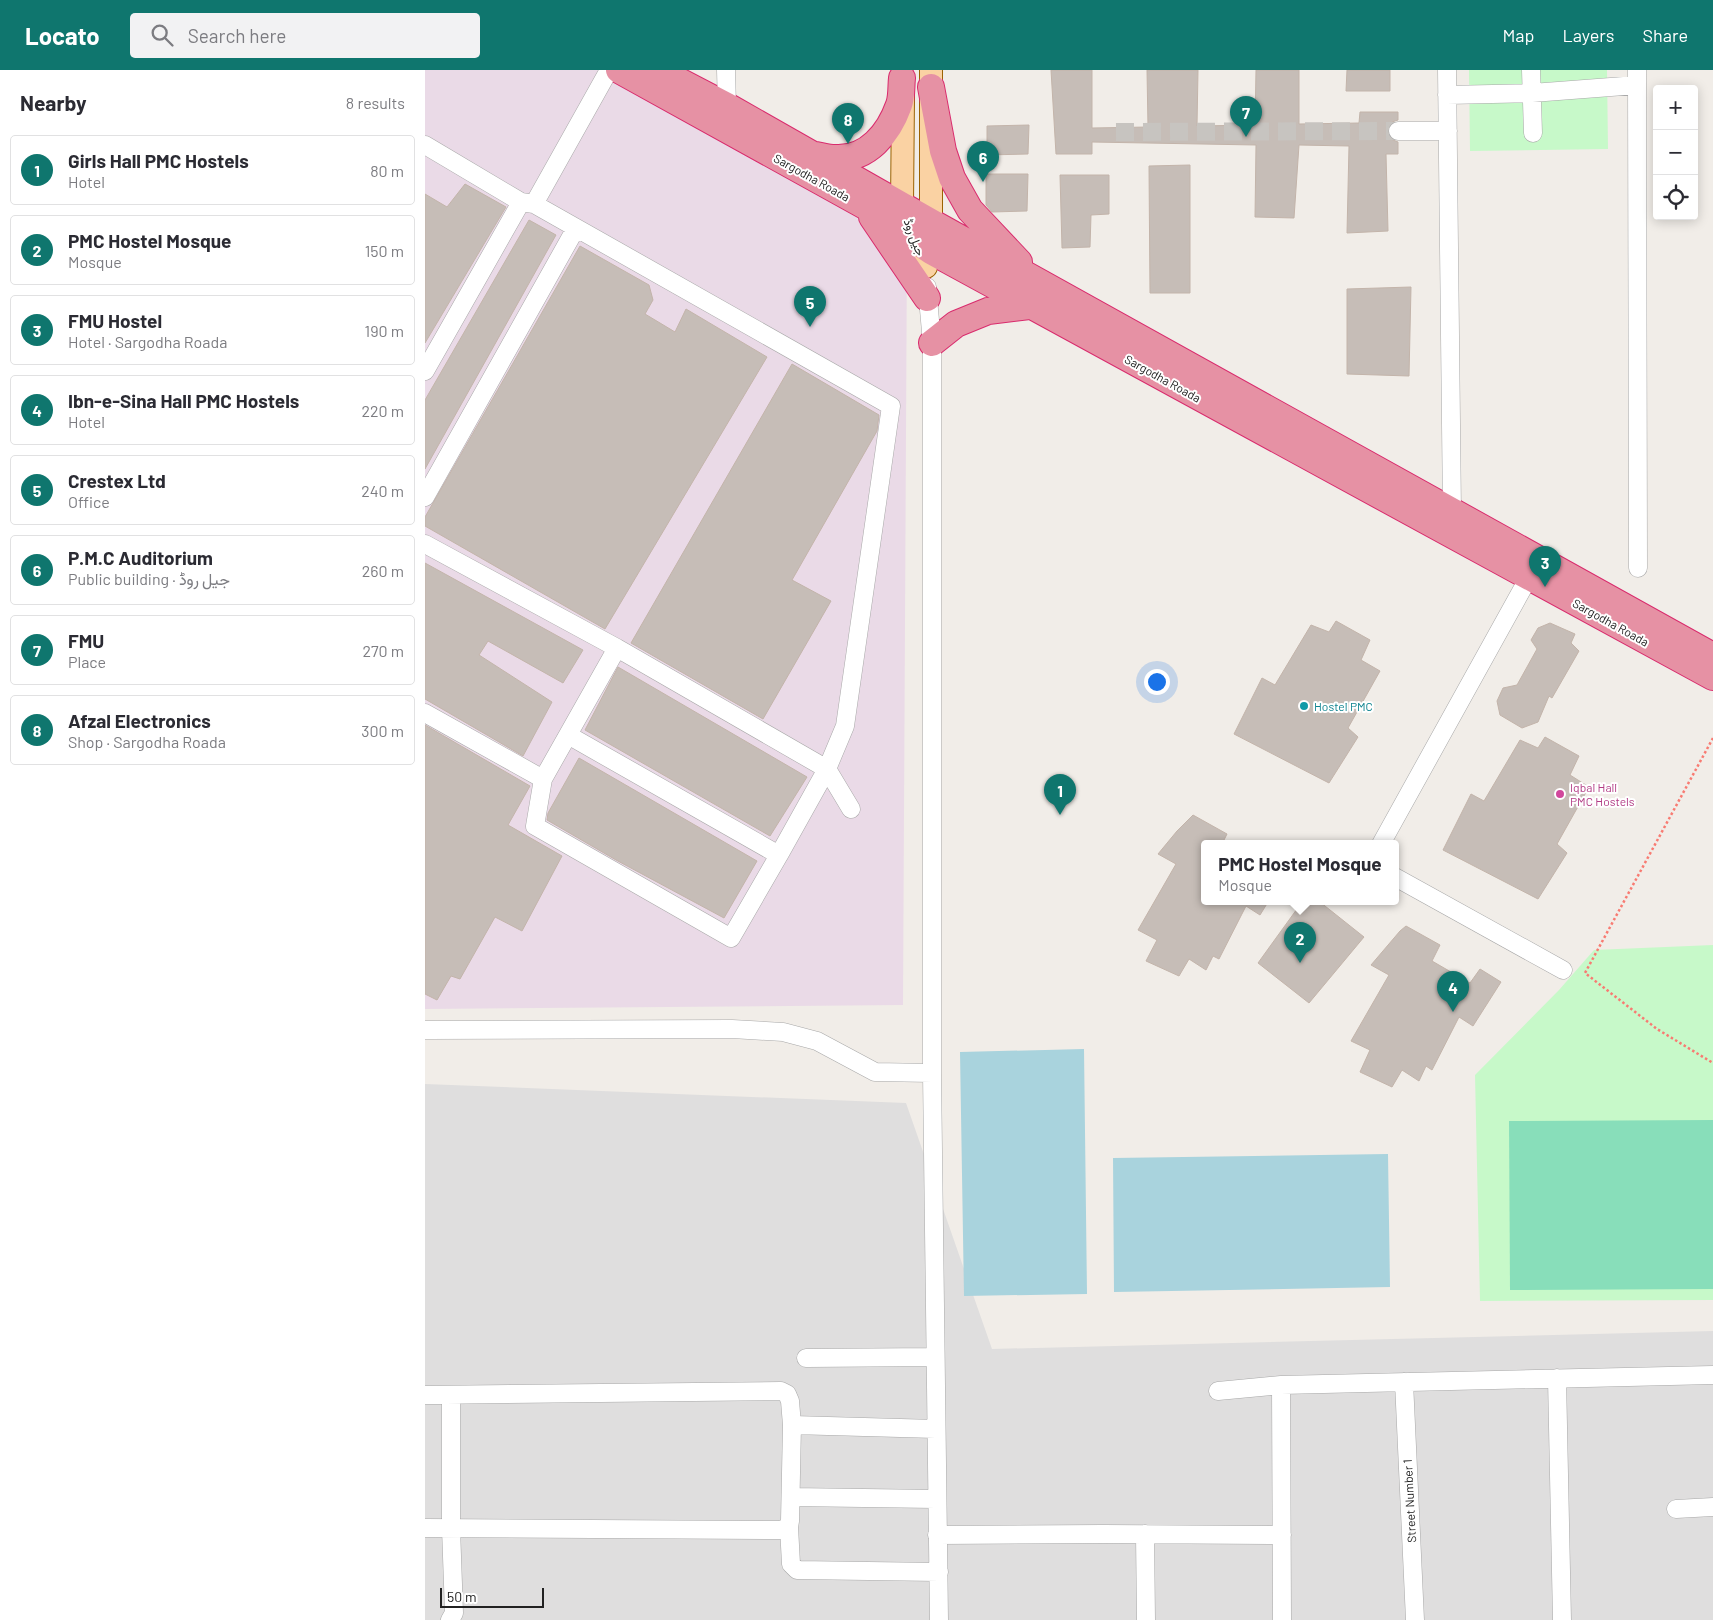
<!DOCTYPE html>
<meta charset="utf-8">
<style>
body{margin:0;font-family:Barlow,Vazirmatn,sans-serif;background:#f2f2f3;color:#2b2b33}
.controls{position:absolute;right:15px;top:15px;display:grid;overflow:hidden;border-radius:5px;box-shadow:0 2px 12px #0003}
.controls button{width:45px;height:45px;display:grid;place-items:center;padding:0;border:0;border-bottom:1px solid #e1e1e2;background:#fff;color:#2b2b33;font:25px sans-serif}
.scale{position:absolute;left:15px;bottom:12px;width:104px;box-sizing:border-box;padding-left:5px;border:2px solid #212121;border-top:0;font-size:14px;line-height:18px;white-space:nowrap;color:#212121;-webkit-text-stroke:4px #fff;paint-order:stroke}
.you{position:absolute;left:731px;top:611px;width:18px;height:18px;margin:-12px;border:4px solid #fff;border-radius:50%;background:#1a73e8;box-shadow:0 0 0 8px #1a73e833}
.badge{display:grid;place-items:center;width:32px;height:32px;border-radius:50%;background:#0f766e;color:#fff;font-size:16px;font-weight:700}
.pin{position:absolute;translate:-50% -41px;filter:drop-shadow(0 1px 2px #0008)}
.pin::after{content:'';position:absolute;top:26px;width:18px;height:15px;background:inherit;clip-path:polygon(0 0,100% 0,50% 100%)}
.popup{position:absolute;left:776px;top:770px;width:198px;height:65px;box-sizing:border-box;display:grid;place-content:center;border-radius:5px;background:#fff;filter:drop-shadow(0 1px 4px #0005);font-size:16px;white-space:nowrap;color:#7c7c81}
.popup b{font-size:19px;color:#2b2b33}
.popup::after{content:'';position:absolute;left:50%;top:100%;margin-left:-10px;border:10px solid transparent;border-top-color:#fff}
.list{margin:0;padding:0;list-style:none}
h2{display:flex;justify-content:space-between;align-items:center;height:65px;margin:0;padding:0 20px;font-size:21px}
h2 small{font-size:16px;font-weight:400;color:#7c7c81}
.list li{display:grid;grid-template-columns:32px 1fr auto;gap:15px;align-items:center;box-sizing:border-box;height:70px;margin:0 10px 10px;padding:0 10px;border:1px solid #e1e1e2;border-radius:5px}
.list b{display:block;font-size:19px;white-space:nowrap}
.list p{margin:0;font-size:16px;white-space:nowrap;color:#7c7c81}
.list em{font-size:16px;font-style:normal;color:#7c7c81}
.icon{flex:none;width:28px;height:28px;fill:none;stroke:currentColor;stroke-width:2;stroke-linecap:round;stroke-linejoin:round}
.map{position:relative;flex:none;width:1288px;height:1550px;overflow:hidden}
header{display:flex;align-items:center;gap:30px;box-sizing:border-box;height:70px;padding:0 25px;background:#0f766e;color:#fff}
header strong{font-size:24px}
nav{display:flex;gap:28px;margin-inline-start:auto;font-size:18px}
.search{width:350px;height:45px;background:#f2f2f3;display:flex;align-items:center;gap:12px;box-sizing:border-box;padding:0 18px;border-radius:5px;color:#7c7c81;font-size:19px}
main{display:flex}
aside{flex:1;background:#fff}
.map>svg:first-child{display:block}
.residential{fill:#dfdede}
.industrial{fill:#eadae7}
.park{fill:#c7f9c9}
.pitch{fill:#88deba}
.water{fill:#a9d3dd}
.building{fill:#c6bdb7;stroke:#c3b4aa}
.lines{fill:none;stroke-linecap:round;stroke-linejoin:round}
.minor-tunnel{stroke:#c7c4c0;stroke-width:18;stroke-dasharray:18 9;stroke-linecap:butt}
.minor-casing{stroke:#a8a8a8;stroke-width:19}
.major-casing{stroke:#9b6303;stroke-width:24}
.highway-casing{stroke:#d92b6d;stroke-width:28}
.path{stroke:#f87b72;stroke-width:2.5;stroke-dasharray:2.5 2.5;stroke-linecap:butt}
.minor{stroke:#fff;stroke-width:18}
.major{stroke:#fad2a3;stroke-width:22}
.highway{stroke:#e691a4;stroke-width:26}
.culture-dot{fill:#0f9aa8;stroke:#fff;stroke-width:2}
.hotel-dot{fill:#d1479c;stroke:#fff;stroke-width:2}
.labels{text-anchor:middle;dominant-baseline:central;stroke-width:4;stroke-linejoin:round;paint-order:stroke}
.street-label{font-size:12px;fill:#212121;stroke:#fff}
.culture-label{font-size:12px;fill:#0d838f;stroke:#fff;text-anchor:start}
.hotel-label{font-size:12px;fill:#b23c85;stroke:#fff;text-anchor:start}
</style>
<header>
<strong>Locato</strong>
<div class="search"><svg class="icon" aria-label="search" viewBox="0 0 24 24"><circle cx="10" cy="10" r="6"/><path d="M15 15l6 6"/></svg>Search here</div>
<nav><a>Map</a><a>Layers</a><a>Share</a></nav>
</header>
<main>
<aside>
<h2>Nearby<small>8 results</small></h2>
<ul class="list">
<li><span class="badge">1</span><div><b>Girls Hall PMC Hostels</b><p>Hotel</p></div><em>80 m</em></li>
<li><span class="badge">2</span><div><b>PMC Hostel Mosque</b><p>Mosque</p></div><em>150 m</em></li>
<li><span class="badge">3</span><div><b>FMU Hostel</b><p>Hotel · Sargodha Roada</p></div><em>190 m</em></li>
<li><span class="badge">4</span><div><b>Ibn-e-Sina Hall PMC Hostels</b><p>Hotel</p></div><em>220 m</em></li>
<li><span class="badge">5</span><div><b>Crestex Ltd</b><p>Office</p></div><em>240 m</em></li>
<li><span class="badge">6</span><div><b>P.M.C Auditorium</b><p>Public building · جیل روڈ</p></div><em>260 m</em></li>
<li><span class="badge">7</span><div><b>FMU</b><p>Place</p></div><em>270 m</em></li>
<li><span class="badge">8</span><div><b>Afzal Electronics</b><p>Shop · Sargodha Roada</p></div><em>300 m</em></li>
</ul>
</aside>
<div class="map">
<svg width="1288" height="1550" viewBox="0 0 1288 1550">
<rect width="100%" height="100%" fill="#f1ede8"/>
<!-- residential -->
<path class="residential" d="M0,1014L481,1033L567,1279L1288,1261V1550H0Z"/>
<!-- industrial -->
<path class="industrial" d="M0,0H177L482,173L478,935L0,939Z"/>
<!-- park -->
<path class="park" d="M1044,0H1182L1183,79L1045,81Z
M1288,875V1230L1055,1231L1050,1005L1134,920L1169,880Z"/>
<!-- pitch -->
<path class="pitch" d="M1288,1050V1219L1085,1220L1084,1051Z"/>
<!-- water -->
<path class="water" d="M659,979L662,1224L539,1226L535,982Z
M963,1084L965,1217L689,1222L688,1088Z"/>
<!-- building -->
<path class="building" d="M626,0H667V58L723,57L722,0H773L772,56L830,55L831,0H874V54L934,53L935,42H973V50L967,52L962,61L964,67L968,70L973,72V84H961L963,161L922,163L924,76L874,75L869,148L830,147L831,75L667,72V84H631Z
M922,0H965V21H921Z
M604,55L603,84L562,85V56Z
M765,95V223H725L724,96Z
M561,104H603L602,141L567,142L561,135Z
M635,105H684V144L666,145L665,177L637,178Z
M40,114L81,137L0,273V124L22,137Z
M104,150L131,165L0,399V330Z
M155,176L224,215L228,230L220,244L250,262L261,239L342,287L180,559L0,456V447Z
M986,217L984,306L922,304V219Z
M367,294L454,345L452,361L367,510L406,531L338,649L206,573Z
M0,493L158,580L138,613L63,571L54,585L127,632L98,686L0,629Z
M911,551L945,570L936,590L955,601L923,658L933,667L904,713L809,664L837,608L850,615L886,555L904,562Z
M1125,553L1150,564L1146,573L1154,581L1127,628L1124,626L1113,652L1097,658L1075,645L1072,631L1078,618L1092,615L1112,579L1106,570L1113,558Z
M193,597L382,707L345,766L160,660Z
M0,655L105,716L83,755L137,786L97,861L70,847L35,909L26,906L12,930L0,924Z
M1120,667L1154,686L1145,705L1164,717L1132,774L1142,783L1113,829L1018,780L1046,724L1059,731L1095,670L1113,678Z
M154,688L332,791L299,848L191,790L122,750L123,743Z
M768,745L802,764L797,774H780V832H843L835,845L821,836L794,889L788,886L781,900L764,889L754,906L721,891L732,870L713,860L751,794L733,784L752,761Z
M877,832H895L939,867L884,933L833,893Z
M981,856L1015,875L1007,891L1045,913L1055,899L1076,912L1048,956L1034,947L1007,1000L1001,996L994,1011L977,1000L967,1017L935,1002L945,980L926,971L964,905L946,895L975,861Z"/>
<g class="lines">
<!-- minor-tunnel -->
<path class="minor-tunnel" d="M691,62L973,61"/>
<!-- minor casing -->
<g class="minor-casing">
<path id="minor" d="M184,0L109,134L466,336L420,656L402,699L426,739
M301,0L302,36
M1022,0L1027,442
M1106,0L1108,63
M1212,0L1213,498
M1022,25L1107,23L1212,15
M973,61H1023
M0,75L96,132
M502,217L507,273V1003L514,1550
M0,301L96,132L109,134
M0,427L151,158
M0,474L192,578L402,699L354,785
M0,643L118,709L192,578
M118,709L110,756L306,868L354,785L143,665
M956,774L1104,507
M970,807L1138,900
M0,960L307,959L358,962L392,971L450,1002L507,1003
M381,1288L510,1287
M1132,1308L1137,1550
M979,1312L990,1550
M793,1321L856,1315
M0,1325L356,1321L362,1324L365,1331L367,1355L365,1451L364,1457L355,1460L0,1458
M367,1355L511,1359
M366,1427L511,1429
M1251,1439L1288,1437
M364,1457L366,1494L372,1500L514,1502
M720,1464L721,1550
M512,1465L678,1464L857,1465
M25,1550L29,1543L26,1458V1325
M857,1550L856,1315L1288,1305"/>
</g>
<!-- major casing -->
<g class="major-casing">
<path id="major" d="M506,0V166
M478,27L477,135L501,197"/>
</g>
<!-- highway casing -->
<g class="highway-casing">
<path id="highway" d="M194,0L440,136L506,181L1288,607
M233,0L302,36L506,152L1288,586
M506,17L518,81L527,108L545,140L594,192
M391,85C397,86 404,88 410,88C443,90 464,63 474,35C477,27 476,16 477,8
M447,147L502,228
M507,273L531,254L563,241L604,236"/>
</g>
<!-- path -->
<path class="path" d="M1288,668L1160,903L1232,959L1288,993"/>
<!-- minor -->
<use href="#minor" class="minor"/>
<!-- major -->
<use href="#major" class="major"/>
<!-- highway -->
<use href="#highway" class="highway"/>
</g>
<!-- markers -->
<circle class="culture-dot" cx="879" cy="636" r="5"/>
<circle class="hotel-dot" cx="1135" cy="724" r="5"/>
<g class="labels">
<!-- street labels -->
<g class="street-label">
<text transform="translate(387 107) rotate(29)">Sargodha Roada</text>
<text transform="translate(490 167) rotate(69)">جیل روڈ</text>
<text transform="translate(738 308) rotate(29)">Sargodha Roada</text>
<text transform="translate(1186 552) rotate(29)">Sargodha Roada</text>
<text transform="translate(984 1431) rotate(-93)">Street Number 1</text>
</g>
<!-- culture labels -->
<g class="culture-label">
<text x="889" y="636">Hostel PMC</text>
</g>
<!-- hotel labels -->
<g class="hotel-label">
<text x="1145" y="717">Iqbal Hall<tspan x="1145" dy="14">PMC Hostels</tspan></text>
</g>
</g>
</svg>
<div class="controls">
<button>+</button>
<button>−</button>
<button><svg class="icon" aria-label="locate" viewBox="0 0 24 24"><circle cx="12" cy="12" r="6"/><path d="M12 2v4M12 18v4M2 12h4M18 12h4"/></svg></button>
</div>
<div class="scale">50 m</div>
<div class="you"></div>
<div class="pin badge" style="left:635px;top:745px">1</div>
<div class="pin badge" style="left:875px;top:893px">2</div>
<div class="popup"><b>PMC Hostel Mosque</b>Mosque</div>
<div class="pin badge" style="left:1120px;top:517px">3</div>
<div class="pin badge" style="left:1028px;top:942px">4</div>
<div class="pin badge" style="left:385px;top:257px">5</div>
<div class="pin badge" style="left:558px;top:112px">6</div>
<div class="pin badge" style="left:821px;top:67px">7</div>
<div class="pin badge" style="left:423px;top:74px">8</div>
</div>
</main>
